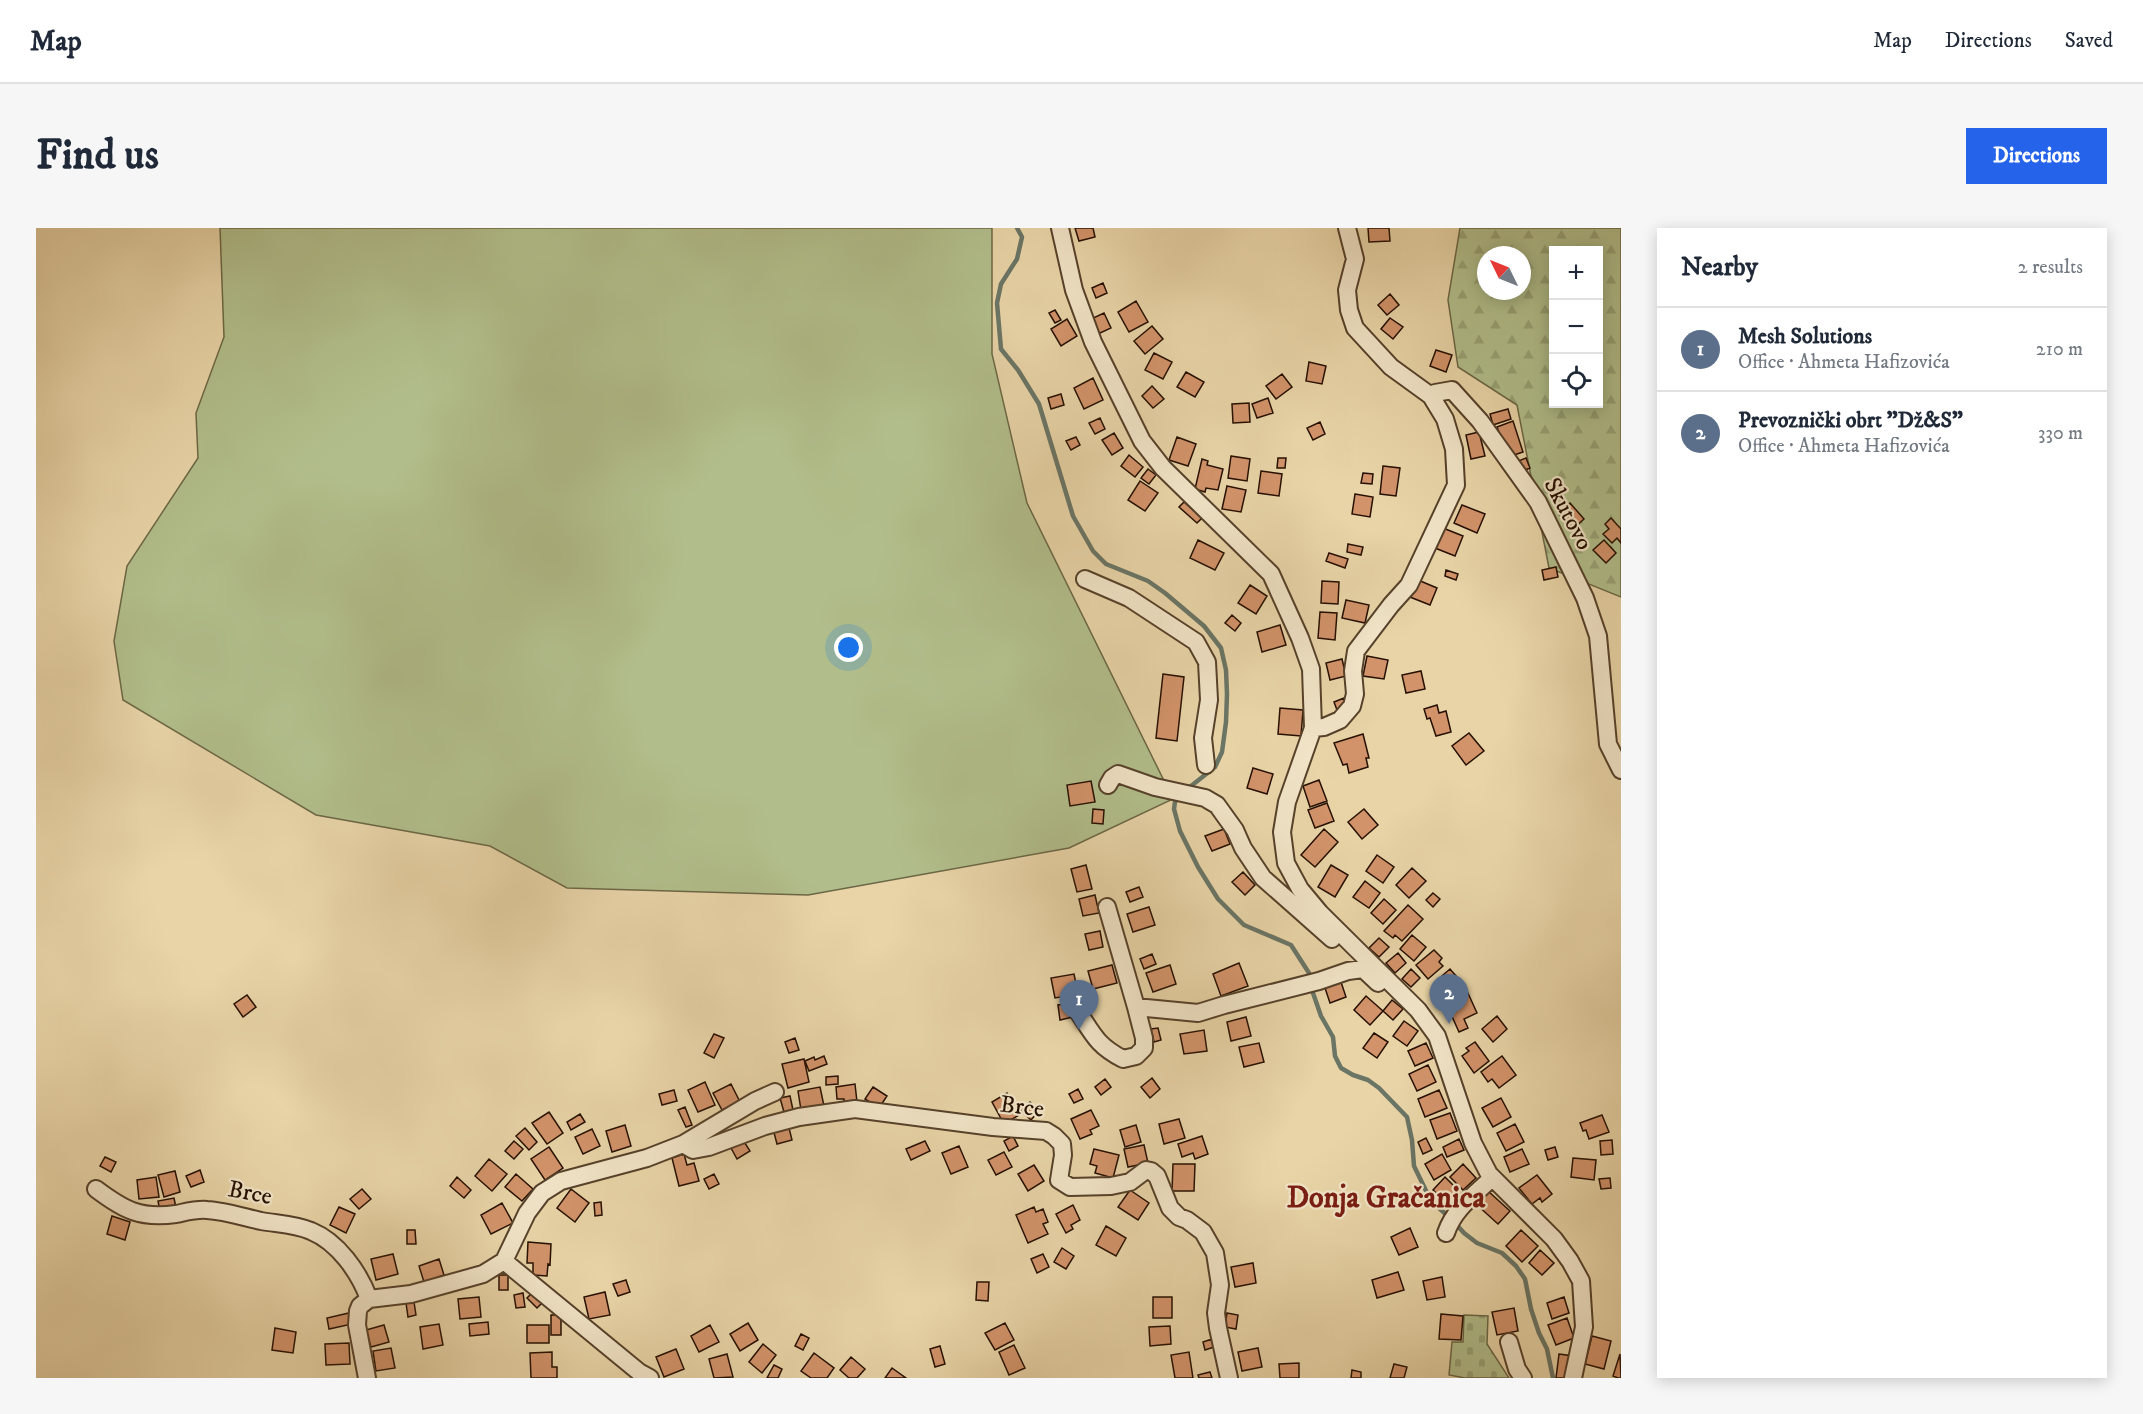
<!DOCTYPE html>
<meta charset="utf-8">
<style>
body{margin:0;font-family:"IM FELL DW Pica",serif;background:#f6f6f7;color:#1f2937}
.controls{position:absolute;right:18px;top:18px;display:grid;overflow:hidden;border-radius:0px;box-shadow:0 3px 15px #0003}
.controls button{width:54px;height:54px;display:grid;place-items:center;padding:0;border:0;border-bottom:2px solid #e0e1e3;background:#fff;color:#1f2937;font:30px sans-serif}
.compass{position:absolute;left:1441px;top:18px;width:54px;height:54px;border-radius:50%;background:#fff;box-shadow:0 3px 15px #0003;rotate:313deg}
.you{position:absolute;left:813px;top:420px;width:21px;height:21px;margin:-15px;border:4px solid #fff;border-radius:50%;background:#1a73e8;box-shadow:0 0 0 9px #1a73e833}
.badge{display:grid;place-items:center;width:39px;height:39px;border-radius:50%;background:#2563eb;color:#fff;font-size:20px;font-weight:700}
.pin{position:absolute;translate:-50% -50px;filter:drop-shadow(0 2px 3px #0008)}
.pin::after{content:'';position:absolute;top:32px;width:21px;height:18px;background:inherit;clip-path:polygon(0 0,100% 0,50% 100%)}
.list{margin:0;padding:0;list-style:none}
h2{display:flex;justify-content:space-between;align-items:center;height:78px;margin:0;padding:0 24px;font-size:26px}
h2 small{font-size:20px;font-weight:400;color:#747a83}
.list li{display:grid;grid-template-columns:39px 1fr auto;gap:18px;align-items:center;box-sizing:border-box;height:84px;padding:0 24px;border-top:2px solid #e0e1e3}
.list b{display:block;font-size:22px;white-space:nowrap}
.list p{margin:0;font-size:20px;white-space:nowrap;color:#747a83}
.list em{font-size:20px;font-style:normal;color:#747a83}
.icon{flex:none;width:33px;height:33px;fill:none;stroke:currentColor;stroke-width:2;stroke-linecap:round;stroke-linejoin:round}
.map{position:relative;flex:none;width:1585px;height:1150px;overflow:hidden;border-radius:0px}
header{display:flex;align-items:center;gap:36px;box-sizing:border-box;height:84px;padding:0 30px;background:#fff;border-bottom:2px solid #e0e1e3}
header strong{font-size:28px}
nav{display:flex;gap:33px;margin-inline-start:auto;font-size:21px}
.intro{display:flex;align-items:center;justify-content:space-between;box-sizing:border-box;height:144px;padding:0 36px}
h1{margin:0;font-size:42px}
.button{padding:15px 27px;border-radius:0px;background:#2563eb;color:#fff;font-size:21px;font-weight:700}
main{display:flex;gap:36px;padding:0 36px}
aside{flex:1;background:#fff;border-radius:0px;box-shadow:0 3px 15px #0003}
.map>svg:first-child{display:block}
.green{fill:#b1be8b;stroke:#6c6746;stroke-width:1.5}
.forest{fill:url(#forest-firs);stroke:#6c6746;stroke-width:1.5;fill-rule:evenodd}
.cemetery{fill:url(#cemetery-stones);stroke:#6c6746;stroke-width:1.5}
.lines{fill:none;stroke-linecap:round;stroke-linejoin:round}
.stream{stroke:#6a7565;stroke-width:4.5}
.building{fill:#d2936a;stroke:#261000;stroke-width:1.5}
.minor-casing{stroke:#56412a;stroke-width:20}
.minor{stroke:#f0e3c6;stroke-width:16}
.labels{text-anchor:middle;dominant-baseline:central;stroke-width:4.5;stroke-linejoin:round;paint-order:stroke}
.street-label{font-size:24px;fill:#261000;stroke:#f0e3c6}
.district-label{font-size:30px;font-weight:bold;fill:#7a1f14;stroke:#f0e3c6}
</style>
<header>
<strong>Map</strong>
<nav><a>Map</a><a>Directions</a><a>Saved</a></nav>
</header>
<div class="intro"><h1>Find us</h1><a class="button">Directions</a></div>
<main>
<div class="map">
<svg width="1585" height="1150" viewBox="0 0 1585 1150">
<defs>
<pattern id="forest-firs" width="22" height="20" patternUnits="userSpaceOnUse" patternTransform="scale(1.5)"><rect width="22" height="20" fill="#b1be8b"/><path d="M5 1l3.5 6h-7zM16 11l3.5 6h-7z" fill="#98a276"/></pattern>
<pattern id="cemetery-stones" width="16" height="16" patternUnits="userSpaceOnUse" patternTransform="scale(1.5)"><rect width="16" height="16" fill="#b1be8b"/><path d="M2 7V4a2 2 0 0 1 4 0v3zM10 15v-3a2 2 0 0 1 4 0v3z" fill="#98a276"/></pattern>
</defs>
<rect width="100%" height="100%" fill="#e8d4a7"/>
<filter id="stains"><feTurbulence type="fractalNoise" baseFrequency=".00333" numOctaves="4"/><feColorMatrix values="0 0 0 0 .2 0 0 0 0 .09 0 0 0 0 .02 0 0 0 .5 -.17"/></filter>
<radialGradient id="worn" r=".72"><stop offset=".6" stop-color="#630" stop-opacity="0"/><stop offset="1" stop-color="#630" stop-opacity=".3"/></radialGradient>
<!-- green -->
<path class="green" d="M184,0H956V126L991,275L1137,571L1033,620L772,667L531,660L454,618L280,587L87,472L78,413L91,338L162,230L160,185L188,109Z"/>
<!-- forest -->
<path class="forest" d="M1424,0H1585V369L1513,340L1481,177L1422,139L1412,72ZM1518,22H1562V176H1518ZM1450,27H1486V63H1450Z"/>
<!-- cemetery -->
<path class="cemetery" d="M1428,1087L1452,1088L1451,1116L1473,1150H1429L1413,1147L1416,1114H1427Z"/>
<g class="lines">
<!-- stream -->
<path class="stream" d="M981,0L986,9L981,31L965,56L961,75L965,121L982,142L1003,176L1037,288L1057,323L1070,336L1112,353L1129,365L1168,398L1185,420L1190,442L1191,466L1190,494L1186,524L1179,539L1150,562
M1144,568L1139,574L1138,581L1144,603L1162,639L1182,671L1208,697L1255,717L1273,745L1277,765L1285,788L1297,809L1299,828L1305,840L1317,847L1332,852L1343,860L1371,889L1376,912L1378,938L1395,973L1413,989
M1419,995L1428,1005L1441,1015L1466,1025L1480,1038L1489,1051L1495,1081L1503,1105L1511,1121L1517,1150"/>
</g>
<!-- building -->
<path class="building" d="M1039,0H1057L1059,9L1043,13Z
M1332,0H1353L1354,13L1333,14Z
M1067,55L1071,65L1060,70L1056,60Z
M1354,66L1363,77L1351,87L1342,77Z
M1100,73L1112,94L1093,104L1082,84Z
M1019,82L1025,92L1019,95L1013,85Z
M1068,85L1075,100L1062,106L1055,91Z
M1354,90L1367,99L1357,111L1345,101Z
M1031,91L1041,108L1025,118L1015,101Z
M1116,98L1127,111L1109,126L1098,113Z
M1400,122L1416,127L1410,144L1394,138Z
M1118,125L1136,134L1127,151L1109,142Z
M1273,134L1290,138L1286,156L1270,153Z
M1150,144L1168,154L1159,169L1141,159Z
M1246,146L1256,159L1240,171L1230,158Z
M1057,150L1067,172L1048,181L1038,160Z
M1116,158L1128,171L1117,180L1106,168Z
M1025,166L1028,177L1015,181L1012,170Z
M1232,170L1237,185L1221,190L1216,176Z
M1213,175L1214,194L1197,195L1196,176Z
M1472,181L1475,191L1457,197L1454,186Z
M1064,190L1069,201L1059,206L1053,195Z
M1477,193L1487,224L1472,229L1461,199Z
M1284,194L1289,206L1277,212L1271,200Z
M1443,204L1449,228L1435,231L1430,207Z
M1078,205L1087,220L1076,227L1066,212Z
M1040,209L1044,217L1035,222L1030,213Z
M1141,209L1160,216L1152,238L1133,232Z
M1093,227L1107,239L1099,249L1085,238Z
M1195,228L1214,231L1211,253L1192,250Z
M1242,230H1250L1249,240H1241Z
M1490,230L1494,240L1484,244L1480,234Z
M1166,231L1172,233L1171,237L1187,241L1182,262L1170,260L1169,264L1159,261Z
M1347,238L1364,240L1360,268L1344,266Z
M1112,241L1120,247L1113,256L1105,250Z
M1225,243L1246,246L1243,268L1222,265Z
M1327,245L1337,246L1336,256L1325,255Z
M1104,253L1122,265L1109,283L1092,272Z
M1191,258L1210,262L1205,284L1186,281Z
M1319,266L1337,269L1334,289L1316,286Z
M1148,274L1166,290L1161,295L1143,279Z
M1534,275L1548,291L1537,301L1523,286Z
M1426,277L1449,286L1441,305L1418,295Z
M1575,290L1585,301V315L1581,310L1576,315L1567,306L1573,301L1569,296Z
M1407,300L1427,308L1419,328L1399,320Z
M1162,312L1188,325L1179,342L1154,330Z
M1568,312L1580,325L1570,335L1557,322Z
M1312,316L1327,319L1325,327L1311,324Z
M1293,325L1312,331L1309,340L1290,333Z
M1520,339L1522,349L1508,352L1506,342Z
M1410,342L1422,346L1420,352L1409,348Z
M1382,352L1401,360L1394,377L1374,369Z
M1286,353L1303,354L1302,376L1285,375Z
M1214,357L1231,368L1220,386L1202,375Z
M1310,372L1333,377L1329,395L1306,390Z
M1284,384L1301,385L1299,412L1282,410Z
M1196,387L1205,395L1199,403L1189,395Z
M1244,397L1250,417L1226,424L1221,404Z
M1331,428L1352,432L1348,451L1327,448Z
M1306,431L1310,448L1294,452L1290,435Z
M1385,443L1389,461L1370,465L1366,447Z
M1127,446L1148,449L1141,513L1120,510Z
M1308,470L1311,478L1301,482L1298,474Z
M1401,477L1403,485L1410,483L1415,504L1400,508L1394,490L1391,491L1388,481Z
M1244,480L1267,482L1265,508L1242,506Z
M1433,505L1448,523L1430,537L1416,518Z
M1327,506L1333,530H1330L1332,539L1313,545L1311,536L1307,537L1298,515Z
M1217,540L1237,546L1231,566L1211,560Z
M1283,552L1291,573L1274,579L1267,558Z
M1055,553L1059,574L1034,578L1031,557Z
M1291,575L1298,593L1279,600L1272,582Z
M1057,581L1068,582L1067,596L1056,595Z
M1328,581L1342,597L1326,611L1312,594Z
M1188,601L1194,616L1176,623L1169,608Z
M1288,601L1302,614L1279,639L1265,627Z
M1341,627L1358,639L1347,655L1330,643Z
M1050,637L1056,661L1041,664L1035,641Z
M1295,637L1312,647L1299,669L1282,659Z
M1376,640L1390,653L1373,670L1360,657Z
M1207,644L1219,657L1209,667L1196,654Z
M1329,653L1344,665L1333,680L1317,669Z
M1103,659L1107,669L1094,674L1090,664Z
M1397,665L1404,671L1397,679L1390,672Z
M1059,667L1063,685L1047,688L1043,671Z
M1348,671L1360,682L1347,696L1335,685Z
M1372,677L1387,691L1366,713L1359,707L1357,710L1348,703Z
M1113,679L1119,697L1097,704L1091,686Z
M1064,703L1067,719L1053,722L1049,706Z
M1376,707L1390,719L1378,733L1364,721Z
M1343,710L1353,719L1343,729L1333,720Z
M1398,722L1406,730L1403,734L1407,738L1392,751L1380,737Z
M1362,725L1370,735L1359,745L1350,735Z
M1116,726L1120,736L1108,741L1104,731Z
M1203,735L1212,758L1185,768L1177,746Z
M1076,737L1081,755L1057,761L1052,743Z
M1134,737L1140,756L1117,764L1110,745Z
M1375,741L1384,750L1375,759L1366,751Z
M1414,741L1426,755L1411,768L1400,753Z
M1038,746L1042,766L1019,770L1015,750Z
M1305,754L1310,769L1294,775L1289,760Z
M1431,763L1441,785L1428,791L1432,800L1423,804L1409,773Z
M211,767L220,779L207,789L198,776Z
M1330,768L1347,783L1334,797L1318,782Z
M1356,772L1367,781L1357,792L1347,783Z
M1035,775L1037,789L1024,792L1022,777Z
M1461,788L1471,801L1457,814L1446,801Z
M1210,789L1215,808L1195,813L1191,794Z
M1368,793L1382,803L1371,818L1357,808Z
M1122,800L1125,812L1118,814L1115,801Z
M1168,802L1171,823L1148,826L1144,806Z
M1338,805L1352,814L1341,830L1327,820Z
M678,806L688,810L678,830L668,825Z
M759,810L763,822L753,825L749,814Z
M1439,814L1453,833L1438,845L1426,828L1433,823L1430,820Z
M1223,815L1228,834L1208,839L1203,819Z
M1390,815L1397,830L1379,838L1372,823Z
M788,828L791,836L773,843L769,833L778,829L779,832Z
M1466,828L1480,847L1463,860L1456,851L1452,854L1445,844Z
M768,831L773,854L752,860L746,836Z
M1392,837L1400,854L1381,863L1373,846Z
M802,848V856L790,857V849Z
M1116,850L1124,861L1114,870L1105,859Z
M1069,851L1075,859L1065,867L1059,859Z
M669,854L679,877L662,884L652,862Z
M695,856L704,874L686,882L677,865Z
M819,856L821,874L808,876V871H801L800,859Z
M784,859L788,878L765,882L762,863Z
M837,859L851,868L843,880L829,871Z
M1042,861L1047,871L1038,875L1033,866Z
M638,862L641,873L626,877L623,866Z
M1403,862L1411,880L1389,889L1382,871Z
M971,865L983,887L968,896L956,874Z
M754,868L757,882L748,884L744,870Z
M1465,870L1475,889L1457,899L1446,880Z
M994,874L1003,883L995,892L985,883Z
M649,879L656,897L650,899L642,882Z
M1055,882L1063,898L1054,902L1056,906L1044,911L1035,891Z
M513,884L527,905L511,916L496,895Z
M1414,885L1421,903L1401,911L1394,892Z
M544,886L549,894L535,902L531,894Z
M1566,887L1573,904L1553,911L1550,902L1547,903L1544,895Z
M1143,891L1149,910L1128,916L1123,896Z
M752,896L756,912L741,916L737,901Z
M1479,896L1488,914L1470,923L1461,905Z
M589,897L595,918L576,924L570,903Z
M1100,897L1105,914L1089,919L1084,902Z
M489,900L501,914L493,922L480,908Z
M556,901L564,918L547,926L539,909Z
M977,908L982,918L973,923L968,913Z
M1166,908L1172,926L1159,931L1157,925L1146,929L1142,916Z
M1390,910L1396,922L1387,926L1382,914Z
M1423,911L1428,922L1411,929L1407,919Z
M707,912L714,923L701,931L695,920Z
M1576,912L1577,926L1565,927L1564,913Z
M478,913L487,921L478,931L469,923Z
M889,913L894,923L875,932L870,921Z
M1108,917L1112,935L1092,939L1088,921Z
M923,918L932,939L915,946L906,925Z
M513,919L527,940L509,952L495,931Z
M1519,919L1522,929L1512,932L1509,922Z
M1058,921L1083,927L1077,950L1059,945L1061,938L1054,936Z
M1486,921L1493,936L1474,944L1468,929Z
M968,924L976,939L960,947L952,932Z
M648,926L651,937L658,935L663,953L643,958L636,930Z
M1406,926L1415,942L1398,952L1389,936Z
M69,929L80,934L75,944L64,938Z
M1537,930L1560,932L1558,952L1535,949Z
M453,931L471,946L456,963L439,948Z
M1137,936H1159L1158,963H1136Z
M1427,936L1440,950L1427,962L1414,949Z
M998,937L1008,953L992,963L982,946Z
M164,942L168,954L155,959L150,948Z
M139,943L144,964L128,969L122,947Z
M480,946L497,961L486,973L469,959Z
M678,946L683,956L673,961L668,951Z
M1501,947L1516,966L1506,974L1504,970L1496,976L1483,960Z
M120,949L123,969L103,971L101,952Z
M421,949L435,962L428,970L414,958Z
M1409,949L1422,962L1410,974L1397,962Z
M1574,950L1575,960L1565,961L1563,951Z
M326,961L335,971L323,981L314,971Z
M535,961L553,975L539,994L521,980Z
M1094,962L1113,975L1102,992L1082,979Z
M1452,963L1474,983L1462,996L1440,976Z
M138,970L140,980L124,983L122,973Z
M565,974L566,987L559,988L558,975Z
M466,975L477,995L455,1006L445,987Z
M1037,977L1044,992L1035,997L1037,1001L1030,1005L1020,986Z
M303,979L319,986L310,1005L294,997Z
M998,979L1000,984L1007,981L1012,994L1007,996L1012,1006L992,1015L980,987Z
M76,988L94,994L89,1012L71,1006Z
M1070,998L1090,1010L1080,1028L1060,1017Z
M1374,1000L1382,1019L1363,1027L1355,1009Z
M371,1002H379L380,1016H371Z
M1485,1002L1502,1018L1486,1034L1470,1018Z
M492,1014L515,1016L514,1037L512,1036L511,1048L497,1047V1035H491Z
M1026,1020L1038,1028L1030,1041L1018,1034Z
M1504,1022L1518,1035L1506,1047L1493,1035Z
M357,1026L362,1046L340,1052L335,1031Z
M1007,1026L1013,1039L1001,1045L995,1031Z
M403,1031L408,1047L388,1054L383,1038Z
M1217,1035L1220,1055L1199,1059L1195,1039Z
M1362,1044L1368,1062L1341,1070L1336,1052Z
M463,1047H472V1062H463Z
M1406,1049L1409,1069L1391,1072L1387,1053Z
M590,1052L594,1064L582,1068L577,1056Z
M941,1054H953L952,1073L940,1072Z
M497,1064L507,1074L501,1080L491,1070Z
M569,1064L574,1087L553,1091L548,1069Z
M487,1065L489,1079L480,1080L478,1067Z
M443,1069L445,1089L424,1091L422,1071Z
M1117,1069H1136V1090H1117Z
M1528,1069L1533,1085L1516,1091L1511,1075Z
M378,1074L380,1087L372,1089L370,1075Z
M1478,1080L1482,1103L1461,1107L1456,1084Z
M313,1085L316,1096L293,1101L291,1090Z
M1191,1085L1202,1087L1200,1101L1189,1099Z
M1405,1086L1427,1088L1425,1112L1403,1111Z
M515,1087H525V1107H515Z
M1531,1090L1538,1110L1520,1117L1512,1097Z
M452,1094L453,1106L434,1108L433,1096Z
M712,1095L722,1112L704,1123L694,1106Z
M969,1095L978,1112L959,1122L949,1105Z
M403,1096L407,1117L387,1121L384,1099Z
M348,1097L353,1114L335,1119L330,1102Z
M491,1097H513V1115H491Z
M674,1097L683,1114L663,1124L655,1108Z
M1134,1098L1135,1116L1114,1118L1113,1099Z
M239,1100L260,1104L257,1125L236,1122Z
M765,1106L773,1110L767,1122L759,1118Z
M1556,1108L1575,1113L1568,1141L1549,1136Z
M1176,1111L1178,1119L1169,1122L1167,1114Z
M313,1115L314,1136L290,1137L289,1116Z
M727,1116L740,1127L726,1145L713,1134Z
M978,1117L989,1140L973,1147L963,1124Z
M904,1118L909,1136L899,1139L894,1121Z
M355,1120L359,1140L340,1143L337,1123Z
M1222,1120L1226,1139L1206,1143L1202,1124Z
M640,1121L648,1141L628,1149L620,1129Z
M516,1124V1139H521V1150H495L494,1125Z
M1153,1124L1157,1150H1139L1135,1127Z
M778,1125L798,1140L791,1150H775L765,1143Z
M691,1126L697,1149L678,1150L673,1131Z
M1523,1126L1537,1128L1533,1150H1520Z
M1584,1126L1585,1150H1582L1577,1148Z
M815,1129L829,1141L821,1150H813L804,1142Z
M1263,1135V1150H1244L1243,1136Z
M1358,1136L1371,1139L1368,1150H1354Z
M738,1137L746,1141L742,1150H731Z
M856,1140L870,1150H849Z
M1316,1142L1325,1144V1150H1315Z
M1174,1144L1176,1150H1163L1162,1147Z"/>
<g class="lines">
<!-- minor casing -->
<g class="minor-casing">
<path id="minor" d="M1024,0L1038,62L1057,114L1106,213L1127,240L1235,346L1264,410L1275,441L1277,500L1251,574L1246,604L1250,635L1264,661L1284,685L1382,782L1401,808L1437,915L1453,946L1518,1011L1534,1033L1545,1053L1548,1099L1537,1150
M1395,168L1399,165L1416,162L1444,193L1502,274L1549,370L1562,408L1572,516L1585,542
M1049,351L1093,370L1160,414L1171,434L1173,472L1167,510L1170,537
M1277,500L1288,499L1304,492L1316,478L1319,466L1317,443L1320,423L1355,377L1373,357L1420,257L1418,221L1409,191L1395,168L1355,139L1319,100L1313,82L1311,62L1319,31L1311,0
M1072,557L1076,550L1082,546L1119,559L1169,570L1181,577L1199,602L1207,620L1227,650L1296,711
M1100,779L1162,785L1188,777L1283,753L1312,743L1327,741L1342,755
M1043,785C1058,808 1062,818 1087,831L1100,828L1108,820V810L1100,779L1071,679
M647,916L657,922L673,919L729,898L763,889L819,881L957,899L1010,903L1018,908L1026,916L1027,927L1023,952L1034,959L1075,958L1094,954L1110,942L1115,943L1121,948L1134,980L1143,989L1151,992L1167,1004L1179,1025L1184,1057L1180,1085L1182,1100L1193,1150
M60,961C88,982 104,991 140,986C150,984 161,981 171,982C189,983 207,989 225,993C242,996 259,996 275,1003C302,1014 323,1044 333,1071
M1410,1005C1418,981 1438,967 1456,950
M468,1033L603,1144L614,1150
M1473,1114L1481,1141L1487,1150
M331,1150L321,1097L322,1083L324,1078L333,1071L375,1066L447,1046L468,1033L491,985L506,965L525,953L611,930L647,916L719,873L739,864"/>
</g>
<!-- minor -->
<use href="#minor" class="minor"/>
</g>
<g class="labels">
<!-- street labels -->
<g class="street-label">
<text transform="translate(1532 286) rotate(62)">Skutovo</text>
<text transform="translate(986 879) rotate(7)">Brce</text>
<text transform="translate(214 965) rotate(11)">Brce</text>
</g>
<!-- district labels -->
<g class="district-label">
<text x="1350" y="970">Donja Gračanica</text>
</g>
</g>
<rect width="100%" height="100%" filter="url(#stains)"/>
<rect width="100%" height="100%" fill="url(#worn)"/>
</svg>
<div class="controls">
<button>+</button>
<button>−</button>
<button><svg class="icon" aria-label="locate" viewBox="0 0 24 24"><circle cx="12" cy="12" r="6"/><path d="M12 2v4M12 18v4M2 12h4M18 12h4"/></svg></button>
</div>
<svg class="compass" viewBox="-18 -18 36 36"><path d="M0-13l5 13h-10z" fill="#e53935"/><path d="M0 13l5-13h-10z" fill="#747a83"/></svg>
<div class="you"></div>
<div class="pin badge" style="left:1043px;top:802px;background:#5c6f8a">1</div>
<div class="pin badge" style="left:1413px;top:796px;background:#5c6f8a">2</div>
</div>
<aside>
<h2>Nearby<small>2 results</small></h2>
<ul class="list">
<li><span class="badge" style="background:#5c6f8a">1</span><div><b>Mesh Solutions</b><p>Office · Ahmeta Hafizovića</p></div><em>210 m</em></li>
<li><span class="badge" style="background:#5c6f8a">2</span><div><b>Prevoznički obrt &quot;Dž&amp;S&quot;</b><p>Office · Ahmeta Hafizovića</p></div><em>330 m</em></li>
</ul>
</aside>
</main>
